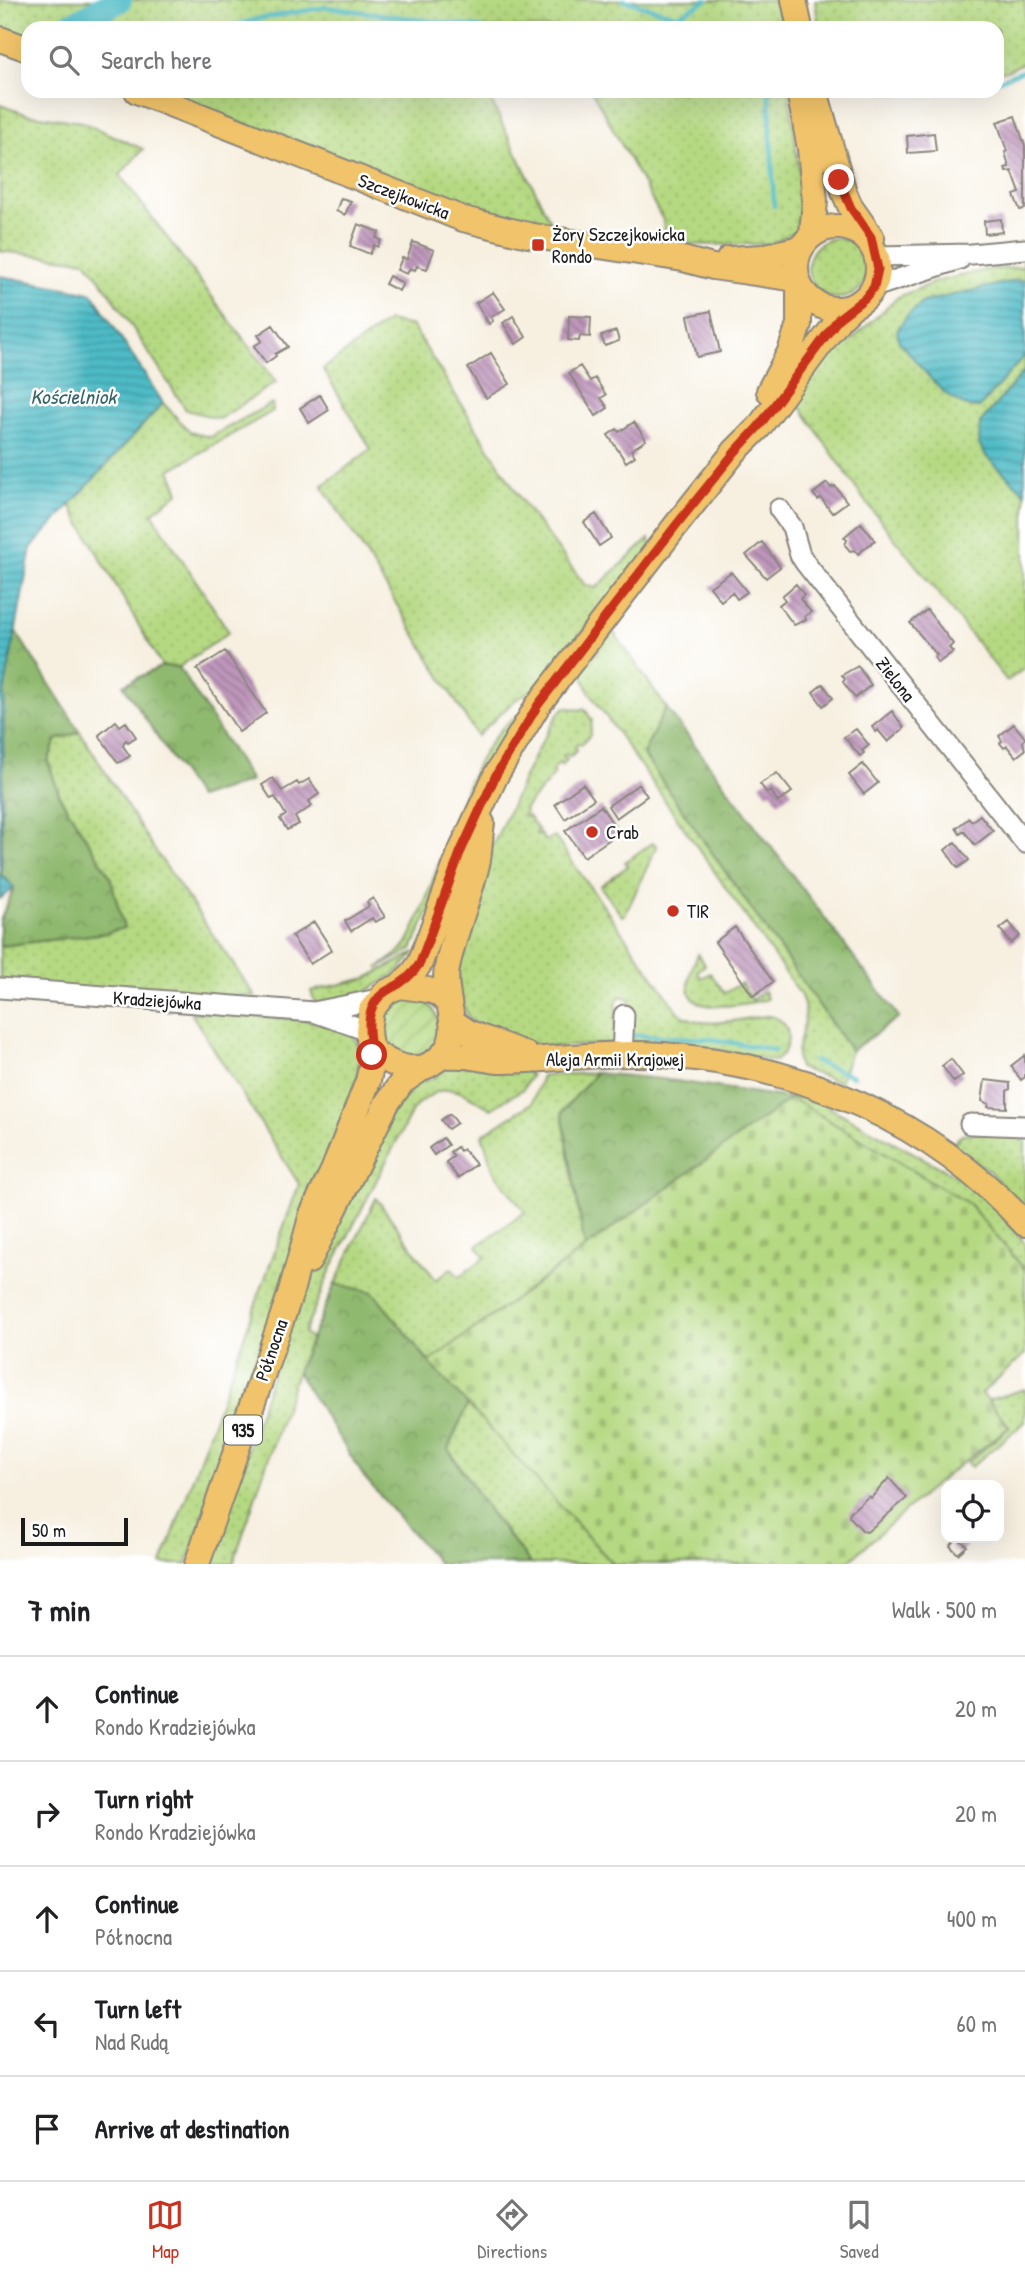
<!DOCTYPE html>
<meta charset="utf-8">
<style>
body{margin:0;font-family:"Patrick Hand",sans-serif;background:#f2f2f2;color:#202124}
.controls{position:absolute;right:21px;bottom:21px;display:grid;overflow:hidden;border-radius:14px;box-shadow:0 7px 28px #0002}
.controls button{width:63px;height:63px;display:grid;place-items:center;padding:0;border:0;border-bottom:2px solid #e0e0e0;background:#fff;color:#202124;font:35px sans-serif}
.scale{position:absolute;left:21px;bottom:18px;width:107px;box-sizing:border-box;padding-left:7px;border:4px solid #1c1c1c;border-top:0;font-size:19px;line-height:24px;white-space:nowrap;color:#1c1c1c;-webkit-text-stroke:5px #fff;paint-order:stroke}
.stop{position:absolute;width:21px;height:21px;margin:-16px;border:5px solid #c8321e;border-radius:50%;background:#fff}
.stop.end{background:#c8321e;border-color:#fff;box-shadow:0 2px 7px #0008}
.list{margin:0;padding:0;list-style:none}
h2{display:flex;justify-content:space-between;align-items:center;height:91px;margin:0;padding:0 28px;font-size:30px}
h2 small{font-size:23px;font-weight:400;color:#757577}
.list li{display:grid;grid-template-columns:46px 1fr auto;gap:21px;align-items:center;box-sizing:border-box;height:105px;padding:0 28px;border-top:2px solid #e0e0e0}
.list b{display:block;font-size:26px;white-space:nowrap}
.list p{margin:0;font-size:23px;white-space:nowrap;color:#757577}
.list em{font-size:23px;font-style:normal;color:#757577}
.icon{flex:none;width:38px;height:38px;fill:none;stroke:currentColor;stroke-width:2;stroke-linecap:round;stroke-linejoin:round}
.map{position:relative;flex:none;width:1025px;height:1564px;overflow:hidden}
.search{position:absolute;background:#fff;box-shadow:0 7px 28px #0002;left:21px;right:21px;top:21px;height:77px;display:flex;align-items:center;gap:18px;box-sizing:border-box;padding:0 24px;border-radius:21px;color:#757577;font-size:26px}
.sheet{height:616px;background:#fff}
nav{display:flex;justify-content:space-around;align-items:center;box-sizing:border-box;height:98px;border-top:2px solid #e0e0e0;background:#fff;font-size:19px;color:#757577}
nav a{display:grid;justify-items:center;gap:4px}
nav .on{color:#c8321e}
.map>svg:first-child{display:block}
.grass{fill:url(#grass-dots);stroke:#687a4f;stroke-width:2}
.forest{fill:url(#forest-crowns);stroke:#566a46;stroke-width:2}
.cemetery{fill:url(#cemetery-stones);stroke:#687a4f;stroke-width:2}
.garden{fill:url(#garden-furrows);stroke:#687a4f;stroke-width:2}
.water{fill:url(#water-rules);stroke:#346c71;stroke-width:2}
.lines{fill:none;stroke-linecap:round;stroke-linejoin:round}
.stream{stroke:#4dbbc6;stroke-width:4.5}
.river{stroke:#4dbbc6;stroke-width:26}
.building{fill:url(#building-back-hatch)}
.minor-casing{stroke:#8a867e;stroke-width:23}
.major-casing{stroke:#8a867e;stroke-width:28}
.minor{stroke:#fff;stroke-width:19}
.major{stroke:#f1c36a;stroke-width:24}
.route{stroke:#c8321e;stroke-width:9}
.poi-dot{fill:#c8321e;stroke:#fff;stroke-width:2.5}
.labels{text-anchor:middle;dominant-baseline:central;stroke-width:5;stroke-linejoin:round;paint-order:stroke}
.shield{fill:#fff;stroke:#606060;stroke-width:2}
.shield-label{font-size:18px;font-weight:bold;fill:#1c1c1c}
.street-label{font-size:19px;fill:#1c1c1c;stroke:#fff}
.poi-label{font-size:19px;fill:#1c1c1c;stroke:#fff;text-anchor:start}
.water-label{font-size:21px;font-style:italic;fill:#326468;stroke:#fff}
</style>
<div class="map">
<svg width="1025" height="1564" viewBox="0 0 1025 1564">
<defs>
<pattern id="grass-dots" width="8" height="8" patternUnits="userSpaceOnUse" patternTransform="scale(1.75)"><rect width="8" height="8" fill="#b5d982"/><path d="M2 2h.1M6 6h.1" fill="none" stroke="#9bba70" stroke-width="1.8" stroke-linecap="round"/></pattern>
<pattern id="forest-crowns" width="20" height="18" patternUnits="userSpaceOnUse" patternTransform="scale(1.75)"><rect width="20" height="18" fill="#90b970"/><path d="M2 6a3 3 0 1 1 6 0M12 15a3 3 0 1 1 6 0" fill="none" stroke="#7c9e60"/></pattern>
<pattern id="cemetery-stones" width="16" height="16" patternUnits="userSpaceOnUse" patternTransform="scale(1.75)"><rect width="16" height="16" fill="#b5d982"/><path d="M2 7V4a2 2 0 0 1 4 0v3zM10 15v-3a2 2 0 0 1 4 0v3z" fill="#9bba70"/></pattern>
<pattern id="garden-furrows" width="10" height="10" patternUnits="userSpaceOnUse" patternTransform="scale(1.75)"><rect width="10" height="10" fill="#b5d982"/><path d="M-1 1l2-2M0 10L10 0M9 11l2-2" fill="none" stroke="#9bba70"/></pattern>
<pattern id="water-rules" width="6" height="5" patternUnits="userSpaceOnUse" patternTransform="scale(1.75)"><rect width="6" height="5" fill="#4dbbc6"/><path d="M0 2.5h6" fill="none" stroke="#3f97a0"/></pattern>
<pattern id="building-back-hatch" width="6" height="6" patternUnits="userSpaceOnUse" patternTransform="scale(1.75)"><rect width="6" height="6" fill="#be96bb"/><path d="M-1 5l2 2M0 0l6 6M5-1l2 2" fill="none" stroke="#9a7a97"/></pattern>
</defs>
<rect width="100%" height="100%" fill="#fff"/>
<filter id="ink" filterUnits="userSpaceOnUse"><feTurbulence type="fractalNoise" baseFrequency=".0143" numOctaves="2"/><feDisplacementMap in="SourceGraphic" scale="14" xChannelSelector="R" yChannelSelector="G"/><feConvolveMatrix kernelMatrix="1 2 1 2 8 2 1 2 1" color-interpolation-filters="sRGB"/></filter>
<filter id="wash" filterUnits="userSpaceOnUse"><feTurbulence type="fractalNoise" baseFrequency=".00686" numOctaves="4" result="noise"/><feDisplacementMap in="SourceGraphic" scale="28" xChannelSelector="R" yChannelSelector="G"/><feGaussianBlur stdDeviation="1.57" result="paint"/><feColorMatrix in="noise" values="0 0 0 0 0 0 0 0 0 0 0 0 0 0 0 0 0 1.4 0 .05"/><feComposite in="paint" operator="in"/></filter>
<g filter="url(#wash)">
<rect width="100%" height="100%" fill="#f7f0e1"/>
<!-- grass -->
<path class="grass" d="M0,0H778L782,28H28V42L0,32Z
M815,0H1025V62L1007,71L997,72V28H819Z
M158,91H486L553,227L471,211Z
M592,91H789L802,194L796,231L771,244L665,245L663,220Z
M0,105L26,114L82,122L143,149L120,175L276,382L220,419L186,410L110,293L86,261L0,251Z
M808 268a30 30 0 1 1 60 0a30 30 0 1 1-60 0Z
M1024,255L1025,281L1016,280L899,342L918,361L979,408L1025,355V370L980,423L986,456L1025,493V668L1007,681L865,501L799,405L789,406L835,346L849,342L898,297L938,281L986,270L1023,267Z
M388,321L412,326L524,504L585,585L596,588L649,539L652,547L603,609L537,686L514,701L477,736L361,546L322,486L371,449L323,369Z
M163,403L190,432L210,437L272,403L273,411L170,470L179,492L152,513L229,632L179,667L162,666L70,505Z
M613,631L666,707L643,754L851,1051L840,1082L799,1068C790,1044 815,1024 800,994L589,692L581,672Z
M565,707L580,710L584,708L592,720L590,735L581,745L579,743L575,747L577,750L570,757L566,754L563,756L567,760L562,766L559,763L552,771L555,774L524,809L526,813L524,815L525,817L528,816L539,831L536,833L537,835L540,834L545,841L554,836L679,1013C704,1031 738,1019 766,1016C793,1016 794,1049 775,1061L697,1046L631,1043L626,1037L630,999L621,996L617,1000L614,1043C581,1045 545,1051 513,1040C499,1035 485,1028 472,1022C462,1008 457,987 458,970L490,844L494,843L535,754L558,714Z
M518,715L412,949L378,968C389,960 403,952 409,939C440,882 462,749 518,715Z
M80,732L152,846L255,996L0,990V946L106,933L110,876L60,797L48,761L56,740Z
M652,843L656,845V848L625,915L622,916L600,886L628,866L625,862Z
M416,952L398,972L361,995L315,1004L311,991L367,978Z
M698,954L705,965L697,971L701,978L710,973L725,993L741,983L752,1000L764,991L767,999C757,1003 745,1003 734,1005C688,1011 679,993 698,954Z
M211,1012L316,1021L353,1033L359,1049L358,1078L277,1297L187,1564H162L299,1184L191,1013Z
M454,1061L526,1069L531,1076L523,1089L491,1109C457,1088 445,1079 413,1109L331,1269L304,1333L311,1338L297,1372L233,1564H209L300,1291L390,1114L416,1084L435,1077Z
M596,1073L562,1112L585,1248L429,1362L373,1293L335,1284L376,1198L436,1280L451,1268L459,1277L485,1257L477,1246L525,1212L494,1172L482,1135L532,1103L542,1076Z
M799,1091L958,1177L995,1208L1025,1243V1270L969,1204L791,1098Z
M976,1133H1025V1212L989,1171L951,1146L962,1134Z
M1025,1389V1422L971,1467L967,1463L1010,1427L988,1400Z
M468,1404L613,1564H531L490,1513L448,1448Z"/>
<!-- forest -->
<path class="forest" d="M15,630L80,732L56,740L48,761L60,797L110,876L124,928L106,933L0,946V921L14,888L1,874L4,693Z
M162,666L179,667L251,781L198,798L123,685Z
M666,707L899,1017L851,1051L643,754Z
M596,1073L662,1079L791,1098L585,1248L562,1112Z
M335,1284L373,1292L429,1362L468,1404L448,1449L490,1513L531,1564H439L364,1477L297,1372Z"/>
<!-- cemetery -->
<path class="cemetery" d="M791,1098L969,1204L1025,1270V1354L982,1393L1009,1427L937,1483L845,1564H613L429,1362Z"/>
<!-- garden -->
<path class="garden" d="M381 1027a29 29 0 1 1 58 0a29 29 0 1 1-58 0Z"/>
<!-- water -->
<path class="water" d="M0,276L92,293L163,403L31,548L4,693L1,874L14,888L0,899Z
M1017,280L1025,281V355L979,408C947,409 920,363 899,342L897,331L907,316L923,302Z
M1025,370V493L986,456L979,444L980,423Z"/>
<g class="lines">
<!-- stream -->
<path class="stream" d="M624,0L677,16L707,0
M88,17L111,28
M227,28L257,19L327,7L482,28
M584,28L590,25L597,28
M997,81L1025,70
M769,91L774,206
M882,91L905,93L921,91
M630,1035L711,1039L775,1050
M814,1061L853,1076"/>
<!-- river -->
<path class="river" d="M66,28L119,0"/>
</g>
<g id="blocks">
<!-- building -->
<path class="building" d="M1015,116L1025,146V209L1020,210L1014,195L1020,193L1012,171L1006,172L1005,168L1009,167L1005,152L1007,151L997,122Z
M934,133L936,151L908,153L907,136Z
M341,198L351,201L345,215L336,211Z
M1001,219L1002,232L985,234L984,221Z
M358,224L379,232L376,238L381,240L378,247L374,245L370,254L350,246Z
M413,242L434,250L427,269L417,266L415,270L410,268L407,274L397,270L402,258L407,259Z
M389,276L403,283L399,291L385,284Z
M493,292L505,309L491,317L493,321L489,324L476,303Z
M711,311L720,352L697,357L688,316Z
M513,316L526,337L516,344L503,323Z
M569,316L591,317L590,337L580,336L579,341L568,340Z
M273,325L288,347L275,354L276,356L266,363L254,346L262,341L258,335Z
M616,331L619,341L605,346L601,336Z
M491,353L510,384L486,398L468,368Z
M580,366L590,381L595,378L606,395L601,398L608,408L596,416L569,373Z
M320,395L329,410L309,423L300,408Z
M634,422L646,440L631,450L635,456L626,462L608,435L617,429L619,432Z
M827,483L831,488L835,486L847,502L832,513L821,498L818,500L813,494Z
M596,514L611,538L599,546L584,522Z
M861,523L875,540L858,554L855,550L850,551L845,545L847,540L844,537Z
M762,542L780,567L766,578L746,555Z
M731,572L747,592L737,599L732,592L721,601L710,587Z
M796,584L804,595L800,599L811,612L805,616L806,620L794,625L779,605L785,600L782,596Z
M927,610L953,644L949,648L953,652L938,663L934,657L937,655L910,623Z
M225,651L266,713L239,732L197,669Z
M858,666L871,685L855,698L843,682L845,679L842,675Z
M823,684L833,698L823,706L813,692Z
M892,711L904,728L888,742L878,730L876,732L872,727Z
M116,721L120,726L126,722L136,737L128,742L126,740L124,742L123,746L130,756L118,763L99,735Z
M1014,724L1025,738L1023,742L1025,750L1016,757L1007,746L1004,748L1000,743L1002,741L999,736Z
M856,729L869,745L862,751L864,753L860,756L844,737Z
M863,764L878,783L864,794L849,775Z
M777,773L792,792L778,802L771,791L767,793L760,784Z
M273,778L282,791L297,782L299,785L309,779L319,794L309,801L312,806L295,817L299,824L287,830L280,819L286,815L275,797L271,799L262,785Z
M583,784L594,799L565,819L555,804Z
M639,784L647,796L616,818L608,806Z
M601,806L619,833L584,857L565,831Z
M980,815L993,831L975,845L964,831L960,834L956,828L969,818L972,821Z
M955,842L969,860L958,868L945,850Z
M373,898L385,917L375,922L372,918L351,931L345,921L369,906L367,902Z
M314,922L332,950L310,964L292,936Z
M1009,922L1020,936L1011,943L1000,929Z
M735,927L773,982L753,996L715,942Z
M1025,1055V1077L1021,1080L1011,1066Z
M951,1059L963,1075L954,1082L942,1066Z
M985,1080L1010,1083V1089L1007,1091V1108L988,1107L989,1104L982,1101Z
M450,1114L457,1123L448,1129L441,1120Z
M443,1138L448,1145L434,1155L429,1148Z
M457,1147L460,1151L463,1149L476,1164L458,1178L446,1162L454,1156L450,1152Z
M889,1478L907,1498L867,1532L863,1531L849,1516L850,1512L869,1496L871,1498Z
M958,1538L967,1546L958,1554L950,1546Z"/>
</g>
</g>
<g filter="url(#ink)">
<use href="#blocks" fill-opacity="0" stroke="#8a867e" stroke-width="2"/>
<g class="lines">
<!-- minor casing -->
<g class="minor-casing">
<path id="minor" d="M877,256L971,254L1025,249
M874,287L960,259
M779,509L792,527L800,555L806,564L1025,843
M0,988L314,1012L368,1031
M314,1012L378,999
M622,1055L624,1015
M970,1124L1025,1126"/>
</g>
<!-- major casing -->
<g class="major-casing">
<path id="major" d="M794,0L800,28
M0,39L28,49
M137,91L463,219L528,235L683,259L713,267L797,279
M799,91L810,149L815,201L812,235
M815,91L844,192L851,208L872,238
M796 268a41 41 0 1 1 82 0a41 41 0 1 1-82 0Z
M729,259L762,257L801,248
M769,391L790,352L799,324V283
M400,986L414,972L420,963L460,853L496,775L538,705L677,524L735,451L759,427L840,318L854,305
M453,1022L470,1033L525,1054
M371,1048C382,1060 402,1070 419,1068C426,1068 432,1063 438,1059C468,1034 441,1000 447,968C454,932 470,897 478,860C480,848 480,835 482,823
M441,1056C451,1056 462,1055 472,1057C483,1058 494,1062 504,1061C557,1060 610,1051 663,1055C799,1064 933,1122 1025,1224
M309,1261L387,1103L402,1082L424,1067
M197,1564L290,1295L312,1214L333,1171L368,1081L372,1063L368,1031L371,1010L386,992L400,986L428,990L438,993L447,1001"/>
</g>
<!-- minor -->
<use href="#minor" class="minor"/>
<!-- major -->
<use href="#major" class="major"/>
</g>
</g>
<g class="lines" filter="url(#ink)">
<!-- route -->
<path class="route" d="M372,1055C368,1031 363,1003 390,989C403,983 412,976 420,963L460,853L496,775L538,705L677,524L735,452L759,426L839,318L865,298L874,287L878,269L871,237L851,208L839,180"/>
</g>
<!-- markers -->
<g class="poi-dot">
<rect x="531" y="238" width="14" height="14" rx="3.5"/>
<circle cx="592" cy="832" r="7"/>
<circle cx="673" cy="911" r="7"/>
</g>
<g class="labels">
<!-- shield labels -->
<rect class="shield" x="224" y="1415.5" width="38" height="29" rx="5"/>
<g class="shield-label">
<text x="243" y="1430">935</text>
</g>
<!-- street labels -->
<g class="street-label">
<text transform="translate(404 196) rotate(21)">Szczejkowicka</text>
<text transform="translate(896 679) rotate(52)">Zielona</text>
<text transform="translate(157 1000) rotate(4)">Kradziejówka</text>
<text x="615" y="1059">Aleja Armii Krajowej</text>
<text transform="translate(271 1350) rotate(-71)">Północna</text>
</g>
<!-- poi labels -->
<g class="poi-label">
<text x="552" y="234">Żory Szczejkowicka<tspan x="552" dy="22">Rondo</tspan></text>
<text x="606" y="832">Crab</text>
<text x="687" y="911">TIR</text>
</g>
<!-- water labels -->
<g class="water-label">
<text x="73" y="396">Kościelniok</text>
</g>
</g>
</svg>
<div class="controls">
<button><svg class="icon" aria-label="locate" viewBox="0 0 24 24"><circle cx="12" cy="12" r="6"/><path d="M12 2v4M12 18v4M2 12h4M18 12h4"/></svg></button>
</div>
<div class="scale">50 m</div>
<div class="stop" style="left:372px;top:1055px"></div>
<div class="stop end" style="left:839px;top:180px"></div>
<div class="search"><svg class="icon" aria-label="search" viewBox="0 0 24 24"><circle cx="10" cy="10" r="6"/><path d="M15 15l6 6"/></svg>Search here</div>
</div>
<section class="sheet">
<h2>7 min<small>Walk · 500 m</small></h2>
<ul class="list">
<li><svg class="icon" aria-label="ahead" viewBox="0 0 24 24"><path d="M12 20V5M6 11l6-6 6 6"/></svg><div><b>Continue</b><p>Rondo Kradziejówka</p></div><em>20 m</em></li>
<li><svg class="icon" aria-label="right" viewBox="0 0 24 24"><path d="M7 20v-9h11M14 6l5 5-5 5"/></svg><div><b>Turn right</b><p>Rondo Kradziejówka</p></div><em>20 m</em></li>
<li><svg class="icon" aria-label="ahead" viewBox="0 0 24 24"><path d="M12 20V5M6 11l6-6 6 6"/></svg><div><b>Continue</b><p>Północna</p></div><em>400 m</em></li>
<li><svg class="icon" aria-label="left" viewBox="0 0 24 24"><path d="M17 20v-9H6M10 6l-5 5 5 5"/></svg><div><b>Turn left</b><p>Nad Rudą</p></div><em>60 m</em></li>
<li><svg class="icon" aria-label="arrive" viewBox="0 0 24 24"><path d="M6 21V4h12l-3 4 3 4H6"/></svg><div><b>Arrive at destination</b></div></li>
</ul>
</section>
<nav>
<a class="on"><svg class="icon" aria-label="map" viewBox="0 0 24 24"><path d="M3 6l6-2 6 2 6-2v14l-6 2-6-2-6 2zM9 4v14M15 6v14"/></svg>Map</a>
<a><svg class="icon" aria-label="directions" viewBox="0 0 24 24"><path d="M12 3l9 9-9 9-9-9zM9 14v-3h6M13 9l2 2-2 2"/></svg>Directions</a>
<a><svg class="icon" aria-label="saved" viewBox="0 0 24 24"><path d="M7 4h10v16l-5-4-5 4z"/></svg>Saved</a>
</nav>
